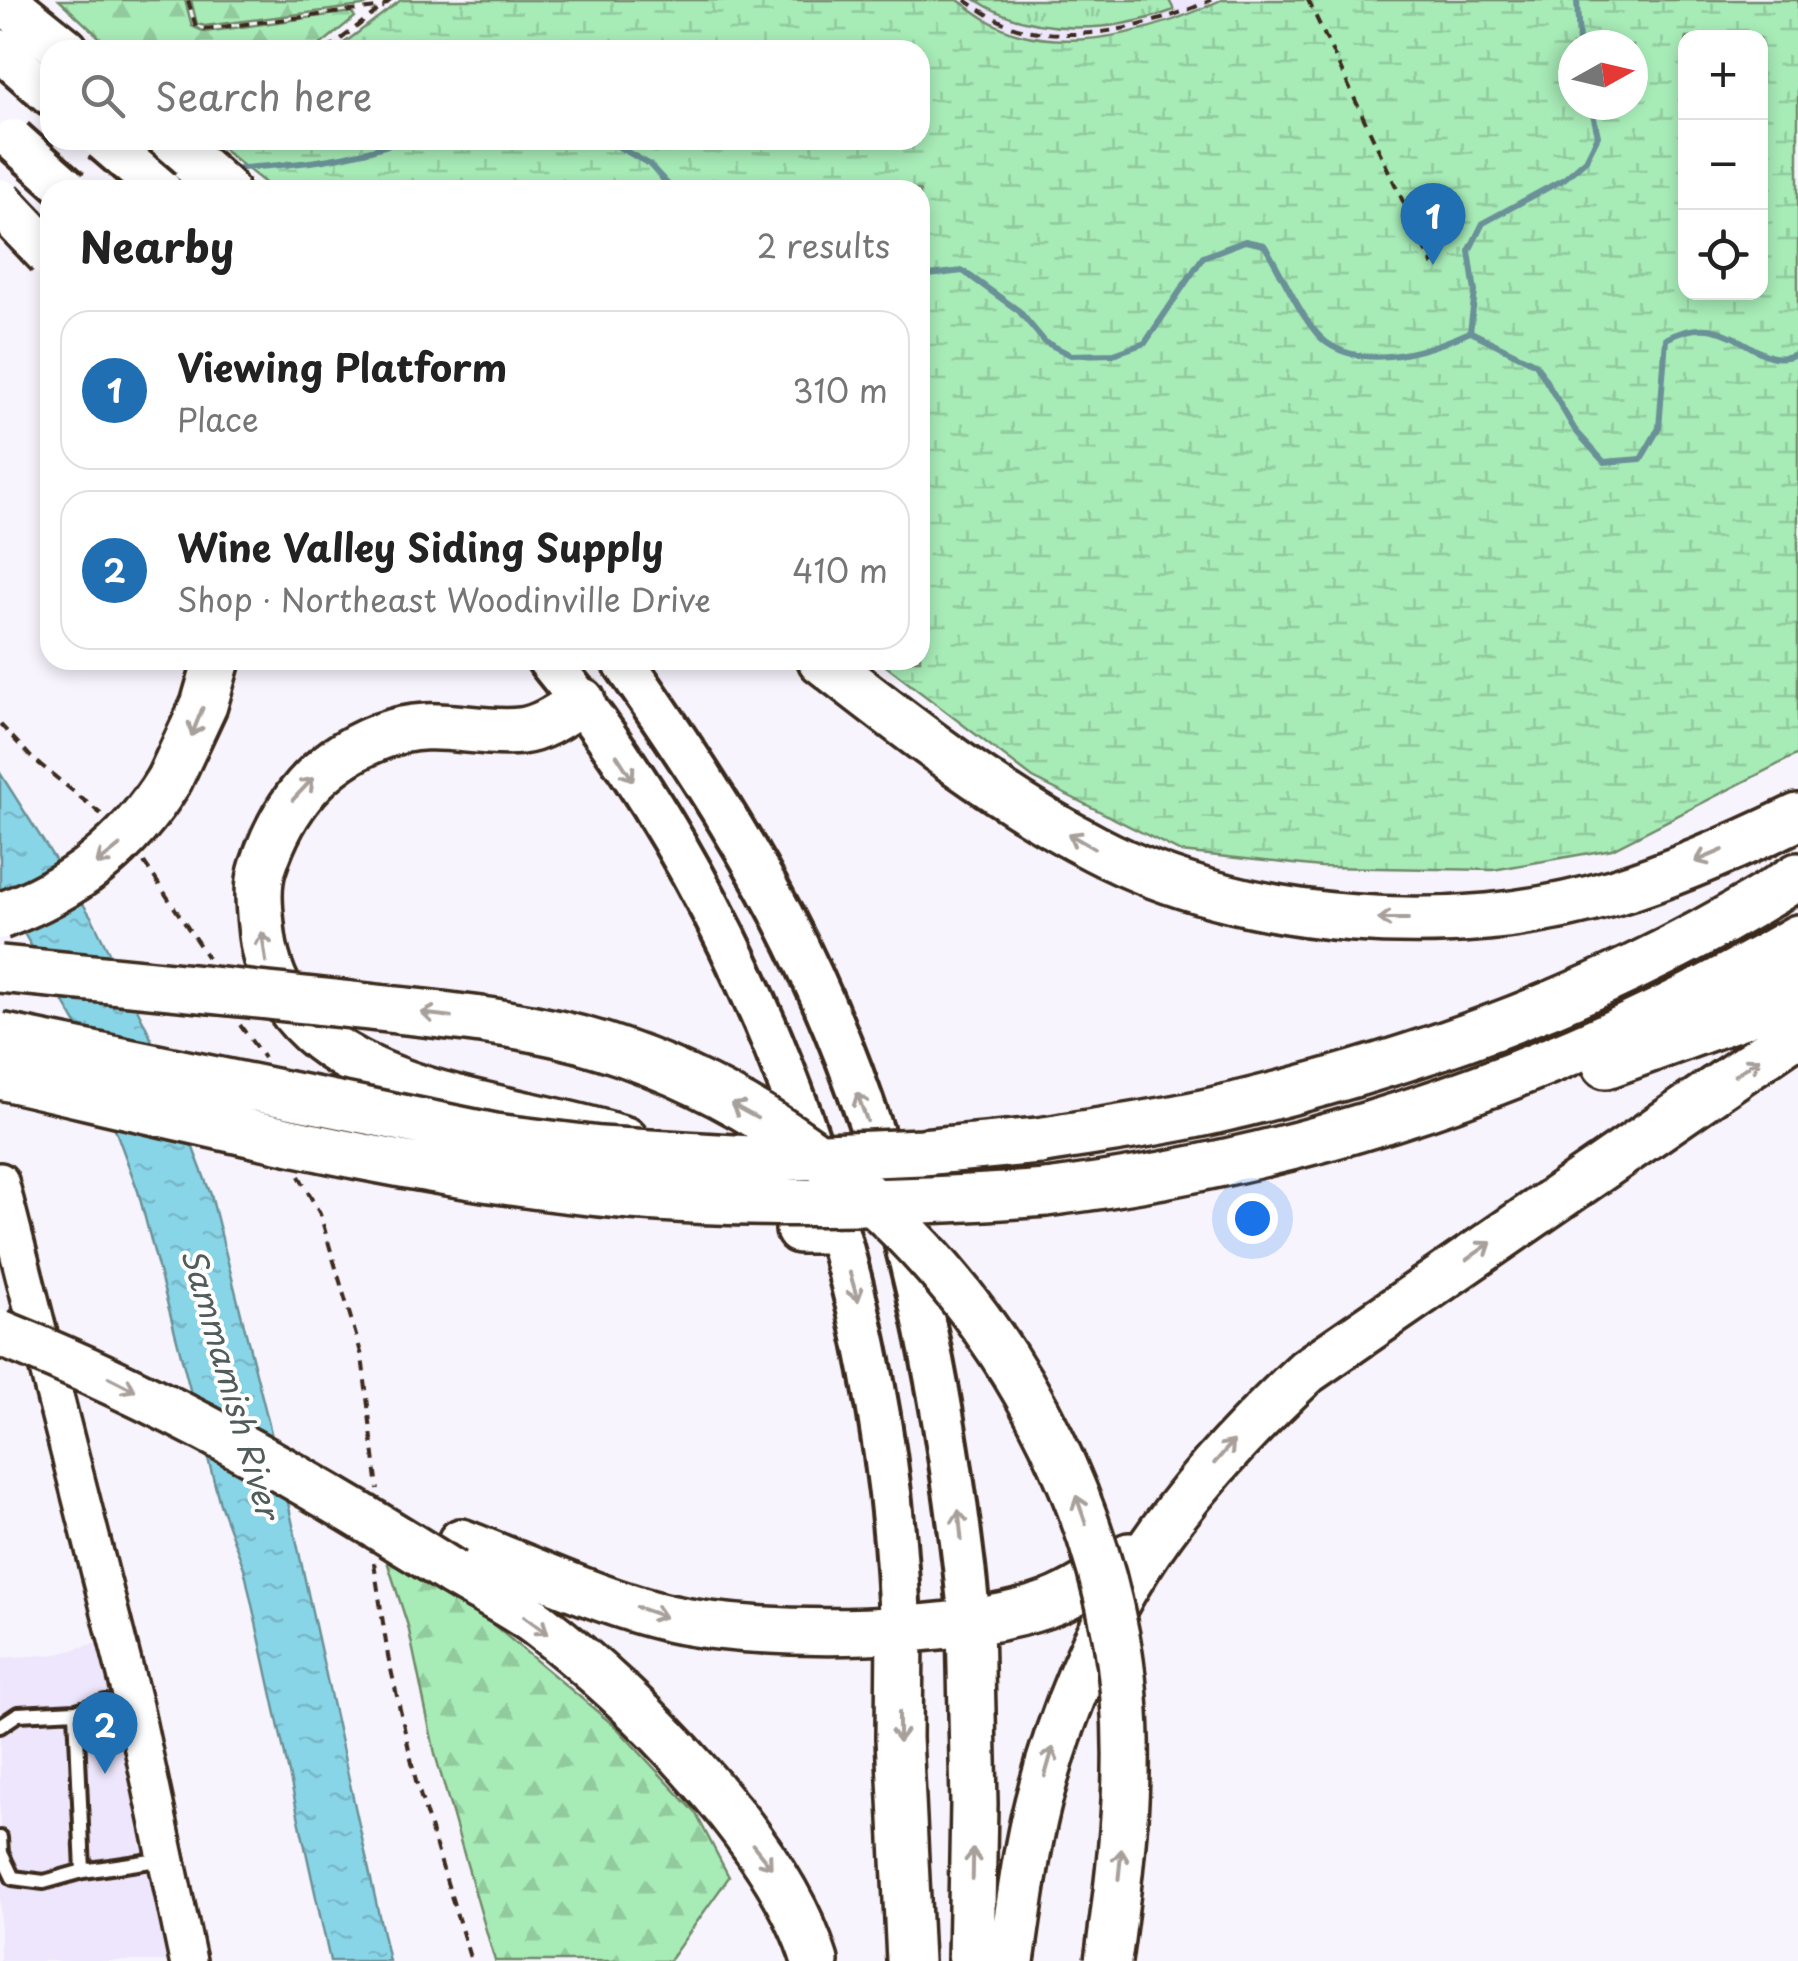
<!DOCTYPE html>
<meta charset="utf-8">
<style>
body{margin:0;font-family:"Playpen Sans",sans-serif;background:#f2f2f2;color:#222}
.controls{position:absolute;right:30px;top:30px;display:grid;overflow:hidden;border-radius:20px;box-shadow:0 5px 15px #0003}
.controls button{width:90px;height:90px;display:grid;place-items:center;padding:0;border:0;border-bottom:2px solid #e0e0e0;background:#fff;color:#222;font:50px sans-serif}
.compass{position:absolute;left:1558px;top:30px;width:90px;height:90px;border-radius:50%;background:#fff;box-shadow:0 5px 15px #0003;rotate:82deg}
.you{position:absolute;left:1252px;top:1218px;width:35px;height:35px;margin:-25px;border:8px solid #fff;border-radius:50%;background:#1a73e8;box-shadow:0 0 0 15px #1a73e833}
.badge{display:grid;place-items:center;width:65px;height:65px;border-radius:50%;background:#1f6fb2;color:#fff;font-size:32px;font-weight:700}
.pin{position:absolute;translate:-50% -82px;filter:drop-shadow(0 2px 5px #0008)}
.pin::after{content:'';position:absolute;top:52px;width:35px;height:30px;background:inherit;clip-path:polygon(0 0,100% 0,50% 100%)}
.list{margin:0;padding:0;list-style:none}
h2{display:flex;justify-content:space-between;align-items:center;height:130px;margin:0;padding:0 40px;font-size:42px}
h2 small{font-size:32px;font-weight:400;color:#767676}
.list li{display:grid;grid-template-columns:65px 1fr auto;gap:30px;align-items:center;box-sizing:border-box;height:160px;margin:0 20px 20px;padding:0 20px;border:2px solid #e0e0e0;border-radius:30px}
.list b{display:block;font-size:38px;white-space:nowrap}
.list p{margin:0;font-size:32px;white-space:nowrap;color:#767676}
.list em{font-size:32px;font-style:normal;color:#767676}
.icon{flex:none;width:55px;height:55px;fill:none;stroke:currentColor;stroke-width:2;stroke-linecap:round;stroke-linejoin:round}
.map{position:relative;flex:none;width:1798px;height:1961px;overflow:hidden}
.search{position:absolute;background:#fff;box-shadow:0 5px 15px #0003;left:40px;top:40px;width:890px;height:110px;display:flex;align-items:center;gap:25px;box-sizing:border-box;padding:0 35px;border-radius:30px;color:#767676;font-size:38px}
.panel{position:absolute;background:#fff;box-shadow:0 5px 15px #0003;left:40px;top:180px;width:890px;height:490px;border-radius:30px}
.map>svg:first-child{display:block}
.built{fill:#ede6fc}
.grass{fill:url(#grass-tufts);stroke:#718a6a;stroke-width:2.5}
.forest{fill:url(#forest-firs);stroke:#718a6a;stroke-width:2.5}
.wetland{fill:url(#wetland-marsh);stroke:#718a6a;stroke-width:2.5;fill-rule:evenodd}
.water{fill:url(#water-ripples);stroke:#6a9197;stroke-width:2.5}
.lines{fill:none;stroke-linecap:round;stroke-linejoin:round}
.stream{stroke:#6a9197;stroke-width:6}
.service-casing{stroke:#3b2a1e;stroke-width:20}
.secondary-casing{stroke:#3b2a1e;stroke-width:42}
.trunk-casing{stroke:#3b2a1e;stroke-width:48}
.motorway-casing{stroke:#3b2a1e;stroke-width:52}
.path{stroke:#3b2a1e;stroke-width:4;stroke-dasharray:10 8;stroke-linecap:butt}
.service{stroke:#fff;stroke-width:12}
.secondary{stroke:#fff;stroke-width:35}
.trunk{stroke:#fff;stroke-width:40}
.motorway{stroke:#fff;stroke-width:45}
.trunk-bridge-casing{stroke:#3b2a1e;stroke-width:48;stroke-linecap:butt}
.motorway-bridge-casing{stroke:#3b2a1e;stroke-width:52;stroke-linecap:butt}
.trunk-bridge{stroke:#fff;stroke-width:40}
.motorway-bridge{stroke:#fff;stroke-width:45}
.oneway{stroke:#a79f9a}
.labels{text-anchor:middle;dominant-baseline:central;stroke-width:8;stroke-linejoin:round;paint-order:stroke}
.water-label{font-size:32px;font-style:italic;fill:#525d5b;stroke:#fff}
</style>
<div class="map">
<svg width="1798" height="1961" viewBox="0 0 1798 1961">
<defs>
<pattern id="grass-tufts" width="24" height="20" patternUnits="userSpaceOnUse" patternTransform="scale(2.5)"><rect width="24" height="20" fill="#a7ebb7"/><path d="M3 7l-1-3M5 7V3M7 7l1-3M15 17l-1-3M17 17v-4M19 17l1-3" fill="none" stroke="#91ca9d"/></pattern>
<pattern id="forest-firs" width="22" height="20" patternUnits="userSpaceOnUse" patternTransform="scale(2.5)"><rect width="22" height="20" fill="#a7ebb7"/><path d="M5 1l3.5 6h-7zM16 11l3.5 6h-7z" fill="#91ca9d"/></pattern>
<pattern id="wetland-marsh" width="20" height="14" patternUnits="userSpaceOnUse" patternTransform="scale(2.5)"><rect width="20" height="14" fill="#a7ebb7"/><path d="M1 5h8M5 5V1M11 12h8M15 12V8" fill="none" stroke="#91ca9d"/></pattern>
<pattern id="water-ripples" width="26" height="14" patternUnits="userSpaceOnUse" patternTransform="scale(2.5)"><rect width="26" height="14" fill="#89d5e8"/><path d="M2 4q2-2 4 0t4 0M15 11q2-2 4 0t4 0" fill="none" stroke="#77b7c7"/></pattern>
</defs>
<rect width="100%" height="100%" fill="#f7f4fe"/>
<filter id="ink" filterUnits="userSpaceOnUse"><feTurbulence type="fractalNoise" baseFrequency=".01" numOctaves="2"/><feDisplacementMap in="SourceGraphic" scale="20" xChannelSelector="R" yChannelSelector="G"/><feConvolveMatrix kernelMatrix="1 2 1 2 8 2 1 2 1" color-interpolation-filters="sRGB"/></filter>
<g filter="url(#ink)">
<!-- built -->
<path class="built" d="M958,0H1221L1173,23L1138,32L1059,38L1020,35L987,21Z
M117,1637L188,1961H0V1658L58,1654Z"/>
<!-- grass -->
<path class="grass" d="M976,0H1169L1174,10C1112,33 1032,37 976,0Z"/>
<!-- forest -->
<path class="forest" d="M59,0H185L192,26L205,32L351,12L355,17L314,50H113Z
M191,0H376L362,6L205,26L197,24Z
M376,1527L617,1728L695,1812L729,1877L669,1961H495L435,1754L408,1626Z"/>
<!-- wetland -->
<path class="wetland" d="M401,0H958C977,14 996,28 1019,34C1083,51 1164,28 1221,0H1798V754L1612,849L1493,870L1321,867L1181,852L1033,778L878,660H920V190H274L211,140H920V50H335ZM1686,38H1760V292H1686ZM1573,45H1633V105H1573Z"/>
<!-- water -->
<path class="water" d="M0,773L92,918L148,1031L211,1195L283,1480L389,1961H330L244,1568L220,1504L138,1191L76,1023L0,892Z"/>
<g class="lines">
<!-- stream -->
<path class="stream" d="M1577,0L1579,45
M606,140L649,164L673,190
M227,169C288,165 345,162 402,140
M119,190L136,187
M920,276L963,271L1019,311L1045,342L1071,355L1114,354L1145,343L1203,257L1245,241L1264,245C1281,270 1304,327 1327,343C1368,371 1430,350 1470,332L1475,292L1469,251L1483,223L1564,179L1586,160L1598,136L1591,105
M1471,332L1536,364L1575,430L1604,462L1641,459L1659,428L1666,339C1734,303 1753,376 1798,353"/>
<!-- service casing -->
<g class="service-casing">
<path id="service" d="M132,1706L105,1702L76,1711L83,1871L165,1859
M0,1726L18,1714L76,1711
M0,1838L1,1853L13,1878L44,1882L83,1871"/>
</g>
<!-- secondary casing -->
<g class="secondary-casing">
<path id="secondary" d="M0,1181L134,1706L188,1961"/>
</g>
<!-- trunk casing -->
<g class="trunk-casing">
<path id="trunk" d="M0,50L50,94
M548,660C763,921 891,1294 900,1630
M622,660C680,743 736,827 783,917C896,1135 946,1380 970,1622"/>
</g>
<!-- motorway casing -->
<g class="motorway-casing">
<path id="motorway" d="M3,0L65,50
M169,140L225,190
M821,660C909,729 997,798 1096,849C1243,926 1457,941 1615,892C1677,873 1740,845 1798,817
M582,701C563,713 544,728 521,731C470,736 434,715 379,737C318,761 282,807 263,867C256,888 260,914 262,935C282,1098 503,1099 625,1140
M169,780L204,705L217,660
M1606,1065L1743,1015L1798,986
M1039,1141C1097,1131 1155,1124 1212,1111C1416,1064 1622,990 1798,876
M1046,1193C1314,1160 1565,1073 1798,938
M799,1230H830
M461,1542C523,1566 605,1604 668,1618C762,1639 970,1638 1058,1600C1083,1589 1108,1571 1129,1556
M453,1573C481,1590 512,1605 538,1624C635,1698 779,1842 815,1961
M970,1622L974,1804L971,1961
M900,1630L899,1738L910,1961
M1011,1961C1019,1909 1025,1854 1038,1803C1087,1615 1167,1502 1307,1371L1798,1032"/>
</g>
<!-- path -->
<path class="path" d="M188,0L196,27L205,29L384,7
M965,0C982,11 1001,24 1021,29C1082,43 1155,26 1211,0
M1308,0L1433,265
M327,50L391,0
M0,724L31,757L101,814
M144,862L208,958
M240,1025L264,1058
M299,1176L320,1214L362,1356L378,1489
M374,1563L388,1656L416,1781L471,1961"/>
<!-- service -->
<use href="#service" class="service"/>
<!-- secondary -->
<use href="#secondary" class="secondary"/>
<!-- trunk -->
<use href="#trunk" class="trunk"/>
<!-- motorway -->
<use href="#motorway" class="motorway"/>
<!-- trunk-bridge casing -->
<g class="trunk-bridge-casing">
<path id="trunk-bridge" d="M13,140L69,190
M103,140L161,190"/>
</g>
<!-- motorway-bridge casing -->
<g class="motorway-bridge-casing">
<path id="motorway-bridge" d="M0,202L50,255
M0,916C73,889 128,847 169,780
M0,969C123,981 246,993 369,1007C448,1016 527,1022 603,1046C869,1130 1065,1365 1116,1636C1136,1743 1123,1854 1108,1961
M0,1036L495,1137L600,1150L750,1159L922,1152L1039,1141
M0,1076C202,1122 425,1179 631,1196C770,1207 907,1203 1046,1193
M0,1333C160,1397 307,1480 453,1573"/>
</g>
<!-- trunk-bridge -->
<use href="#trunk-bridge" class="trunk-bridge"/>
<!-- motorway-bridge -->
<use href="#motorway-bridge" class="motorway-bridge"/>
</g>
<!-- one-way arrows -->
<defs><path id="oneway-shaft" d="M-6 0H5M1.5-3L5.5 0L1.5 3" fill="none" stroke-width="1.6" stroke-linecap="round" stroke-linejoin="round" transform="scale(2.5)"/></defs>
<g class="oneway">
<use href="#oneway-shaft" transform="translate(197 722) rotate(112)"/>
<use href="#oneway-shaft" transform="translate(625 768) rotate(57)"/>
<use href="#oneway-shaft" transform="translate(303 789) rotate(-47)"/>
<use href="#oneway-shaft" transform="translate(1081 841) rotate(-150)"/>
<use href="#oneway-shaft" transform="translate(108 855) rotate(141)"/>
<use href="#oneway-shaft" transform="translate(1709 856) rotate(157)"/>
<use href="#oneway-shaft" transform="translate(1393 919) rotate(180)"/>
<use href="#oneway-shaft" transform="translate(264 947) rotate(-98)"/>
<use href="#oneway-shaft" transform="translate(436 1015) rotate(-173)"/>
<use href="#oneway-shaft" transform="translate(1747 1067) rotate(-34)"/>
<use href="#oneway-shaft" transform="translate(862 1107) rotate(-110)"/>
<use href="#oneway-shaft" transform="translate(744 1111) rotate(-151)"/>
<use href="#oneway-shaft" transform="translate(1479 1251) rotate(-35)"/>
<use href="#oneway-shaft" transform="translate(854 1287) rotate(74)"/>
<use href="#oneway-shaft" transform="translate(122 1384) rotate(27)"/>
<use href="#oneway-shaft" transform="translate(1224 1452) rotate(-49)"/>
<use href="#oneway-shaft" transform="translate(1081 1510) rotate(-109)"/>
<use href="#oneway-shaft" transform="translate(960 1525) rotate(-96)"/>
<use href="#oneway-shaft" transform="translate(651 1612) rotate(19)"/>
<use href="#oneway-shaft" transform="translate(536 1625) rotate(36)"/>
<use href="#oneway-shaft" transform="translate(899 1727) rotate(90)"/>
<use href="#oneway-shaft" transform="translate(1049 1762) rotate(-74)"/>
<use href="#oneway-shaft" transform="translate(762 1856) rotate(51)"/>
<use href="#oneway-shaft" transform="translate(973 1864) rotate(-89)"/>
<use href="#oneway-shaft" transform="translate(1120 1864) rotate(-84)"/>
</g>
</g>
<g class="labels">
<!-- water labels -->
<g class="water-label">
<text transform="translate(232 1383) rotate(74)">Sammamish River</text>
</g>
</g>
</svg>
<div class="controls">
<button>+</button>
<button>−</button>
<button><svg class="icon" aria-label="locate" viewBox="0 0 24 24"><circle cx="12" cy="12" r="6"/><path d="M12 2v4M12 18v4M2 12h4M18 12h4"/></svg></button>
</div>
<svg class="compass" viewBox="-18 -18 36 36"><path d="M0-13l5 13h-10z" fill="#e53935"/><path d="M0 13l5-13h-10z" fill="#767676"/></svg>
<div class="you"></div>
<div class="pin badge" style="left:1433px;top:265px">1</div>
<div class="pin badge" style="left:105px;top:1774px">2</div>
<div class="search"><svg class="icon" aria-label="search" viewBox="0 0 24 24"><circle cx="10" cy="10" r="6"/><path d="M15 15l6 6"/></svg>Search here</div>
<section class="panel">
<h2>Nearby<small>2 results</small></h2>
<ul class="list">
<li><span class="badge">1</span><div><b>Viewing Platform</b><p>Place</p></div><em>310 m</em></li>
<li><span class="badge">2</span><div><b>Wine Valley Siding Supply</b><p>Shop · Northeast Woodinville Drive</p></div><em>410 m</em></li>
</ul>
</section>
</div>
